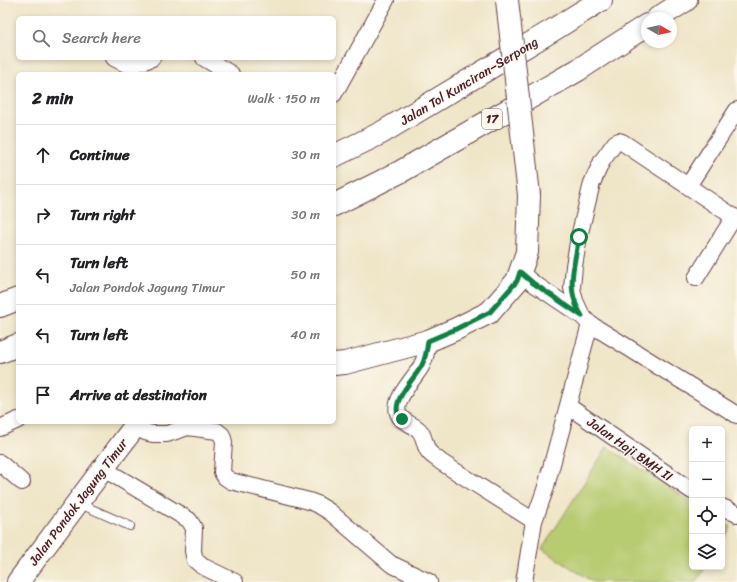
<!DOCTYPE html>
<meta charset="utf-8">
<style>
body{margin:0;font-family:Sriracha,sans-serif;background:#f2f2f2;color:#202124}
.controls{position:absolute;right:12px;bottom:12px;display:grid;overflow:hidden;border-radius:6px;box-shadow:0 2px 6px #0003}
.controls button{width:36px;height:36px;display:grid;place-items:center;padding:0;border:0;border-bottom:1px solid #e0e0e0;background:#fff;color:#202124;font:20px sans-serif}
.compass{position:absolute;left:641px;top:12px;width:36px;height:36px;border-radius:50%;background:#fff;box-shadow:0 2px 6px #0003;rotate:99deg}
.stop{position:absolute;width:12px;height:12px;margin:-9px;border:3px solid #0b8043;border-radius:50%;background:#fff}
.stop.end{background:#0b8043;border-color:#fff;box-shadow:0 1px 4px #0008}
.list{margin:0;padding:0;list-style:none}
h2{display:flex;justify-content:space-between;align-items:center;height:52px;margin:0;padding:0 16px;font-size:17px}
h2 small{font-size:13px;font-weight:400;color:#757577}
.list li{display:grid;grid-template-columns:26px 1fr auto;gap:12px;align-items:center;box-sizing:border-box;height:60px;padding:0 16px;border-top:1px solid #e0e0e0}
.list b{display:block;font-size:15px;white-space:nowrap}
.list p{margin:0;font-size:13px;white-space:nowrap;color:#757577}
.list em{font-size:13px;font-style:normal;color:#757577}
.icon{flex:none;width:22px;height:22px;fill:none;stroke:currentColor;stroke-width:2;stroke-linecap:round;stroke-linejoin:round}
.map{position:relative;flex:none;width:737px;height:582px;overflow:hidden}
.search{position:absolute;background:#fff;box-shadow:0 2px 6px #0003;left:16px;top:16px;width:320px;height:44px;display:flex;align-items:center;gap:10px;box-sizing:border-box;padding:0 14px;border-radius:6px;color:#757577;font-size:15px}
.panel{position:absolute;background:#fff;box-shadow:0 2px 6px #0003;left:16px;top:72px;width:320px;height:352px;border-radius:6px}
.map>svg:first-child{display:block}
.green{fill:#b7cb6f;stroke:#80754d}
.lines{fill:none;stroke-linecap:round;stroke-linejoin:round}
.lane-casing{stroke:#633d42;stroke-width:10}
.street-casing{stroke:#633d42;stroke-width:18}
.secondary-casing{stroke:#633d42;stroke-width:24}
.highway-casing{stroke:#633d42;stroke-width:24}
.lane{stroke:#fff;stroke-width:8}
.street{stroke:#fff;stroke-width:16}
.secondary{stroke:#fff;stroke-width:22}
.highway{stroke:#fff;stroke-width:22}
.secondary-bridge-casing{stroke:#633d42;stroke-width:24;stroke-linecap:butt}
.secondary-bridge{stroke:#fff;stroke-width:22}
.route{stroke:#0b8043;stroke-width:5}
.labels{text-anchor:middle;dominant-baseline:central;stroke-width:3;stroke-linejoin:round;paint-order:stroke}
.shield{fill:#fbf7ec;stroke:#7f6065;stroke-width:1}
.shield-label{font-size:12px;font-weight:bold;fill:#4a1f2b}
.street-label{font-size:13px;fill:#4a1f2b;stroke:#fbf7ec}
</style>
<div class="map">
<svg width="737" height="582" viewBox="0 0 737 582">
<rect width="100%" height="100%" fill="#fbf7ec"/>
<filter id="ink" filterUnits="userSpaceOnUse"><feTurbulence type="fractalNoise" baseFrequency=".025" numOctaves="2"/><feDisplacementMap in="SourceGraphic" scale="8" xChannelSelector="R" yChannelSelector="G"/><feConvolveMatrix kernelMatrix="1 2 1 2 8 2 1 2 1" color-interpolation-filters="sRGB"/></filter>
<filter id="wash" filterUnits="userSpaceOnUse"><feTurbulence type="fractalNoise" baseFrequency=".012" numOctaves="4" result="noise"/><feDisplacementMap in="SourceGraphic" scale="16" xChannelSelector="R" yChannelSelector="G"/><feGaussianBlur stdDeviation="0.9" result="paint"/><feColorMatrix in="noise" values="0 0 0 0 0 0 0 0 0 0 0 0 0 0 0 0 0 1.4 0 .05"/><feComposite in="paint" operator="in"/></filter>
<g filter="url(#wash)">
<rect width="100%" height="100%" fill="#efe5c7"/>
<!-- green -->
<path class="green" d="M607,447L692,502V567H706L696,582H593L542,549Z
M722,521L731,527L722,542Z"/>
</g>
<g filter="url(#ink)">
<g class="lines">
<!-- lane casing -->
<g class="lane-casing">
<path id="lane" d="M78,503L130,526"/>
</g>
<!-- street casing -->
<g class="street-casing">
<path id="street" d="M114,58L126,64H136L152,58
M204,58L231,74
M334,94L386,0
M688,186L737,110
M520,272L533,283L582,316L590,324L737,415
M696,278L734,217
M582,316L575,301L572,288L574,266L579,237L592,183L602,161L615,143L619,141L622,142L737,219
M428,341C427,349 426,357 422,365C416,377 393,398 398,413C401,422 413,424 419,430C425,436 424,446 429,452C432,456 438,459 441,462L534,521
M568,406L692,491
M135,426L145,432L153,434H167L188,427L217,431L222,435L224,442L222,472L225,477L231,481L309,501L317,504L330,512L391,564L429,582
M0,428L18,420
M0,463L22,482
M104,469L189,520L194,528L193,551L195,560L202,566L235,582
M722,507L737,514
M524,582L534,521L545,490L590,324"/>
</g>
<!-- secondary casing -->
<g class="secondary-casing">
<path id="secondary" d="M334,364L345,363L428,341L456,329L490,312L517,281L527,252L529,195
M18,582L138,422"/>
</g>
<!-- highway casing -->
<g class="highway-casing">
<path id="highway" d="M658,18L686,0
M334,156L381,133L553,30L601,0
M334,205L400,172L578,70L647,25
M0,306L18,299
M0,352L18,345"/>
</g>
<!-- lane -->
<use href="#lane" class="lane"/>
<!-- street -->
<use href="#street" class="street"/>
<!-- secondary -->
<use href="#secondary" class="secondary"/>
<!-- highway -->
<use href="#highway" class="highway"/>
<!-- secondary-bridge casing -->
<g class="secondary-bridge-casing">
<path id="secondary-bridge" d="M507,0L529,195"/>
</g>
<!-- secondary-bridge -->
<use href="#secondary-bridge" class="secondary-bridge"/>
</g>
</g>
<g class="lines" filter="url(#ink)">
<!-- route -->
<path class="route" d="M402,419C400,417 399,416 398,414C392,399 416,377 422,365C426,357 427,349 428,341L456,329L490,312L517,281L520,272L533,283L582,316C579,311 576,306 575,301C568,283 576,256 579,237"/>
</g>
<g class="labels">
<!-- shield labels -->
<rect class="shield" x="482" y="109" width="20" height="20" rx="3"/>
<g class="shield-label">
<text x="492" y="119">17</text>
</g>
<!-- street labels -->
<g class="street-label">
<text transform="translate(469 81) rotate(-31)">Jalan Tol Kunciran–Serpong</text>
<text transform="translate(630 449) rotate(35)">Jalan Haji BMH II</text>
<text transform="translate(78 502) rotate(-53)">Jalan Pondok Jagung Timur</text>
</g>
</g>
</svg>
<div class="controls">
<button>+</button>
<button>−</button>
<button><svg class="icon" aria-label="locate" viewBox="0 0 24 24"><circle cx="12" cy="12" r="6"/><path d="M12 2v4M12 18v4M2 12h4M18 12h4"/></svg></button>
<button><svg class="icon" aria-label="layers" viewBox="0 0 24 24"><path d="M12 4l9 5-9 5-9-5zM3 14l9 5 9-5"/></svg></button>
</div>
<svg class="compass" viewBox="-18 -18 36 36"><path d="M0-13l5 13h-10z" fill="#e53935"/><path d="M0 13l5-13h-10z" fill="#757577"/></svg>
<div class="stop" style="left:579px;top:237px"></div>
<div class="stop end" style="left:402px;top:419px"></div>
<div class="search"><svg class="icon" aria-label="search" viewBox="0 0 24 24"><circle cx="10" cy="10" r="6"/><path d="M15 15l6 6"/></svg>Search here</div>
<section class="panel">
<h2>2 min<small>Walk · 150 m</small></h2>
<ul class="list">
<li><svg class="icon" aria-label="ahead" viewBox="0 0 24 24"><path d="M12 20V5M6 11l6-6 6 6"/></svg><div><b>Continue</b></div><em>30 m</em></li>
<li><svg class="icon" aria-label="right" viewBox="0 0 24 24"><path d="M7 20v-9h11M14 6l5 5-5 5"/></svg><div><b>Turn right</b></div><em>30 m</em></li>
<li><svg class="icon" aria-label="left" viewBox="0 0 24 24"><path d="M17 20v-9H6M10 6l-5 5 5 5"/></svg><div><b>Turn left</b><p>Jalan Pondok Jagung Timur</p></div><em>50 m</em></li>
<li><svg class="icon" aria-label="left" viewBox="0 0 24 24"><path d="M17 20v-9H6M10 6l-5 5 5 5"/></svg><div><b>Turn left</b></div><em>40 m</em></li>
<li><svg class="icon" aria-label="arrive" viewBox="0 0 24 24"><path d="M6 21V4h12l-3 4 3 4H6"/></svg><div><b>Arrive at destination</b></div></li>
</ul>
</section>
</div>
